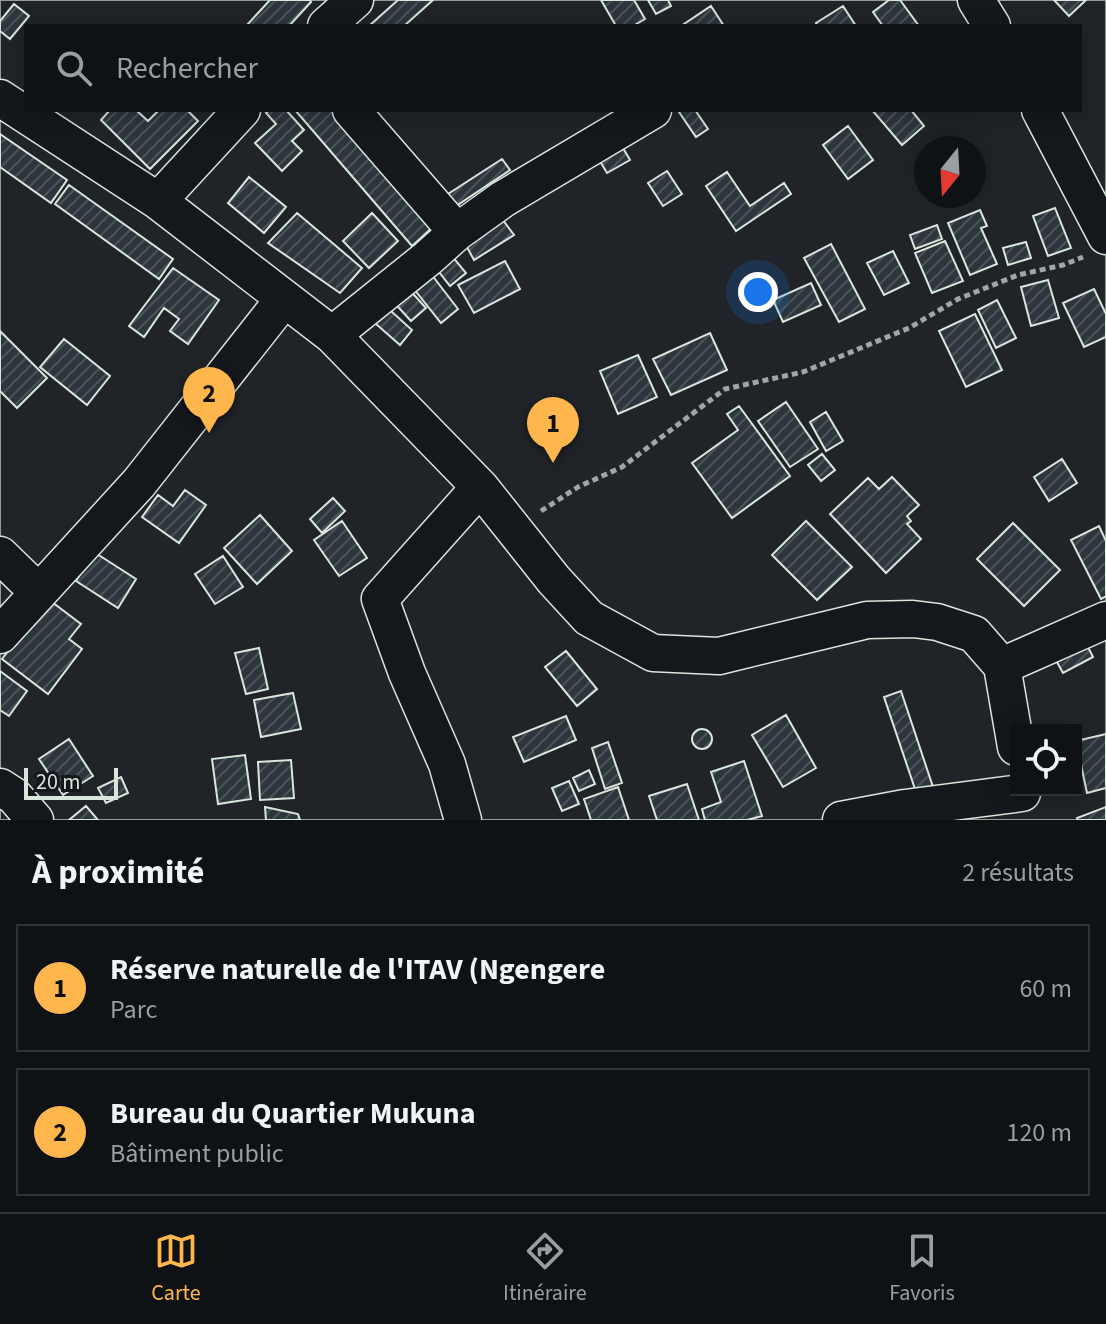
<!DOCTYPE html>
<html lang="fr">
<meta charset="utf-8">
<style>
body{margin:0;font-family:"Source Sans 3",sans-serif;background:#1d2022;color:#f1f3f6}
.controls{position:absolute;right:24px;bottom:24px;display:grid;overflow:hidden;border-radius:0px;box-shadow:0 4px 20px #0003}
.controls button{width:72px;height:72px;display:grid;place-items:center;padding:0;border:0;border-bottom:2px solid #2f3234;background:#0f1215;color:#f1f3f6;font:40px sans-serif}
.compass{position:absolute;left:914px;top:136px;width:72px;height:72px;border-radius:50%;background:#0f1215;box-shadow:0 4px 20px #0003;rotate:198deg}
.scale{position:absolute;left:24px;bottom:20px;width:94px;box-sizing:border-box;padding-left:8px;border:4px solid #d8e6dc;border-top:0;font-size:22px;line-height:28px;white-space:nowrap;color:#d8e6dc;-webkit-text-stroke:6px #14181c;paint-order:stroke}
.you{position:absolute;left:758px;top:292px;width:28px;height:28px;margin:-20px;border:6px solid #fff;border-radius:50%;background:#1a73e8;box-shadow:0 0 0 12px #1a73e833}
.badge{display:grid;place-items:center;width:52px;height:52px;border-radius:50%;background:#ffb74d;color:#111;font-size:26px;font-weight:700}
.pin{position:absolute;translate:-50% -66px;filter:drop-shadow(0 2px 4px #0008)}
.pin::after{content:'';position:absolute;top:42px;width:28px;height:24px;background:inherit;clip-path:polygon(0 0,100% 0,50% 100%)}
.list{margin:0;padding:0;list-style:none}
h2{display:flex;justify-content:space-between;align-items:center;height:104px;margin:0;padding:0 32px;font-size:34px}
h2 small{font-size:26px;font-weight:400;color:#9b9ea0}
.list li{display:grid;grid-template-columns:52px 1fr auto;gap:24px;align-items:center;box-sizing:border-box;height:128px;margin:0 16px 16px;padding:0 16px;border:2px solid #2f3234;border-radius:0px}
.list b{display:block;font-size:30px;white-space:nowrap}
.list p{margin:0;font-size:26px;white-space:nowrap;color:#9b9ea0}
.list em{font-size:26px;font-style:normal;color:#9b9ea0}
.icon{flex:none;width:44px;height:44px;fill:none;stroke:currentColor;stroke-width:2;stroke-linecap:round;stroke-linejoin:round}
.map{position:relative;flex:none;width:1106px;height:820px;overflow:hidden}
.search{position:absolute;background:#0f1215;box-shadow:0 4px 20px #0003;left:24px;right:24px;top:24px;height:88px;display:flex;align-items:center;gap:20px;box-sizing:border-box;padding:0 28px;border-radius:0px;color:#9b9ea0;font-size:30px}
.sheet{height:392px;background:#0f1215}
nav{display:flex;justify-content:space-around;align-items:center;box-sizing:border-box;height:112px;border-top:2px solid #2f3234;background:#0f1215;font-size:22px;color:#9b9ea0}
nav a{display:grid;justify-items:center;gap:4px}
nav .on{color:#ffb74d}
.map>svg:first-child{display:block}
.green{fill:#202428;stroke:#939e99;stroke-width:2;fill-rule:evenodd}
.building{fill:url(#building-hatch);stroke:#d8e6dc;stroke-width:2}
.lines{fill:none;stroke-linecap:round;stroke-linejoin:round}
.minor-casing{stroke:#d8e6dc;stroke-width:39}
.path{stroke:#9da8a2;stroke-width:5;stroke-dasharray:6 4;stroke-linecap:butt}
.minor{stroke:#14181c;stroke-width:36}
</style>
<div class="map">
<svg width="1106" height="820" viewBox="0 0 1106 820">
<defs>
<pattern id="building-hatch" width="6" height="6" patternUnits="userSpaceOnUse" patternTransform="scale(2)"><rect width="6" height="6" fill="#2c363c"/><path d="M-1 1l2-2M0 6l6-6M5 7l2-2" fill="none" stroke="#4a5358"/></pattern>
</defs>
<rect width="100%" height="100%" fill="#14181c"/>
<!-- green -->
<path class="green" d="M0,0H1106V820H0ZM26,26H1080V110H26ZM926,148H974V196H926ZM1016,730H1076V790H1016Z"/>
<!-- building -->
<path class="building" d="M270,0H310L311,2L289,26H246Z
M398,0H433L404,26H369Z
M601,0H634L645,19L633,26H616Z
M648,0H668L671,6L656,14Z
M889,0H900L919,26H883L873,12Z
M1054,0H1086L1069,16Z
M14,4L29,16L10,39L0,31V21Z
M711,6L724,26H681Z
M843,6L856,26H818L816,23Z
M110,110H136L148,121L159,110H187L198,121L150,169L101,120Z
M270,110H286L304,130L292,141L302,151L282,171L255,143L276,124L266,113Z
M295,110H335L435,225L412,246Z
M682,110H695L708,129L696,137L679,112Z
M872,110H911L924,126L902,145Z
M848,126L873,160L848,179L823,145Z
M0,134L67,180L51,203L0,167Z
M617,138L630,160L607,173L594,151Z
M502,159L510,170L456,206L448,194Z
M667,171L682,194L663,206L648,183Z
M727,172L750,206L784,183L791,194L736,231L706,186Z
M249,177L286,207L264,233L228,203Z
M69,185L173,259L159,279L55,204Z
M1055,208L1071,248L1048,256L1033,216Z
M980,210L987,226L981,228L997,264L970,275L948,223Z
M497,212L514,235L474,260L461,236Z
M297,213L362,268L340,293L268,243Z
M372,213L398,241L369,268L343,241Z
M937,225L942,239L915,249L910,235Z
M945,241L963,281L932,293L915,253Z
M1026,242L1031,258L1008,265L1003,248Z
M831,244L865,309L839,322L804,258Z
M447,250L466,273L450,286L432,263Z
M893,251L909,283L884,295L867,263Z
M505,261L520,289L474,313L458,285Z
M173,268L219,300L188,344L170,331L179,319L164,308L144,337L129,326Z
M428,270L458,309L441,323L410,284Z
M1048,280L1059,318L1031,326L1021,287Z
M811,283L821,305L783,322L773,300Z
M405,285L426,308L411,321L390,298Z
M1094,289L1106,314V337L1084,347L1063,303Z
M997,300L1016,338L996,348L978,310Z
M381,302L412,330L400,345L368,317Z
M975,314L1002,370L966,387L939,331Z
M0,331L47,378L17,408L0,391Z
M710,333L727,370L671,395L653,359Z
M64,339L110,376L87,405L40,367Z
M638,355L657,397L618,414L600,371Z
M786,402L818,449L790,467L758,421Z
M739,406L790,476L732,518L692,463L738,430L727,414Z
M826,412L843,441L826,451L810,422Z
M822,454L835,470L821,481L808,465Z
M1062,459L1077,483L1049,501L1034,477Z
M892,477L919,505L907,516L911,521L907,524L921,539L886,573L830,514L868,478L879,489Z
M185,490L206,505L179,543L142,517L158,495L173,506Z
M333,498L345,511L322,533L310,519Z
M260,515L292,551L257,584L224,548Z
M342,521L367,558L339,576L314,540Z
M806,521L852,567L817,600L772,555Z
M1013,523L1060,570L1024,606L977,559Z
M1099,526L1106,541V596L1101,599L1071,540Z
M94,552L136,579L118,608L76,581Z
M223,556L243,587L215,604L195,574Z
M48,599L81,624L69,639L82,649L48,694L2,659Z
M1084,639L1093,657L1063,673L1053,655Z
M259,648L268,689L246,694L235,653Z
M566,651L597,689L577,706L545,667Z
M0,671L27,691L9,716L0,710Z
M901,691L933,787L916,792L884,697Z
M293,693L301,729L261,737L254,700Z
M786,715L816,768L783,787L752,735Z
M566,716L576,740L524,762L513,737Z
M692 739a10 10 0 1 1 20 0a10 10 0 1 1-20 0Z
M1106,734V788L1087,793L1076,741Z
M69,739L93,776L63,795L39,759Z
M608,742L622,783L605,789L592,748Z
M245,755L251,799L218,804L212,759Z
M291,760L294,798L260,800L258,762Z
M744,761L762,816L747,820H705L702,809L721,802L711,772Z
M589,770L595,784L579,791L573,778Z
M121,777L128,793L106,803L98,788Z
M569,781L579,804L562,811L552,788Z
M687,784L699,820H657L649,796Z
M618,787L629,820H591L584,799Z
M86,806L98,820H69Z
M265,807L298,814L300,820H266Z
M1106,807V820H1078L1077,818Z"/>
<g class="lines">
<!-- minor casing -->
<g class="minor-casing">
<path id="minor" d="M976,0L992,26
M326,26L355,0
M0,98L158,201L332,335L480,487L554,580L589,618L653,653L719,656L867,620L913,619L937,622L974,634L1002,666L1016,747
M351,110L457,232
M1040,110L1106,236
M158,201L242,110
M332,335L428,258L457,232L503,199L653,110
M0,555L38,592
M0,635L139,483L284,299
M1002,666L1106,620
M0,787L14,796L35,820
M463,820L447,764L407,673L380,599L480,487
M841,820L905,808L1022,793"/>
</g>
<!-- path -->
<path class="path" d="M541,511L578,487L622,467L725,389L803,372L909,328L958,299L1018,275L1063,265L1083,257"/>
<!-- minor -->
<use href="#minor" class="minor"/>
</g>
</svg>
<div class="controls">
<button><svg class="icon" aria-label="locate" viewBox="0 0 24 24"><circle cx="12" cy="12" r="6"/><path d="M12 2v4M12 18v4M2 12h4M18 12h4"/></svg></button>
</div>
<svg class="compass" viewBox="-18 -18 36 36"><path d="M0-13l5 13h-10z" fill="#e53935"/><path d="M0 13l5-13h-10z" fill="#9b9ea0"/></svg>
<div class="scale">20 m</div>
<div class="you"></div>
<div class="pin badge" style="left:553px;top:463px">1</div>
<div class="pin badge" style="left:209px;top:433px">2</div>
<div class="search"><svg class="icon" aria-label="search" viewBox="0 0 24 24"><circle cx="10" cy="10" r="6"/><path d="M15 15l6 6"/></svg>Rechercher</div>
</div>
<section class="sheet">
<h2>À proximité<small>2 résultats</small></h2>
<ul class="list">
<li><span class="badge">1</span><div><b>Réserve naturelle de l'ITAV (Ngengere</b><p>Parc</p></div><em>60 m</em></li>
<li><span class="badge">2</span><div><b>Bureau du Quartier Mukuna</b><p>Bâtiment public</p></div><em>120 m</em></li>
</ul>
</section>
<nav>
<a class="on"><svg class="icon" aria-label="map" viewBox="0 0 24 24"><path d="M3 6l6-2 6 2 6-2v14l-6 2-6-2-6 2zM9 4v14M15 6v14"/></svg>Carte</a>
<a><svg class="icon" aria-label="directions" viewBox="0 0 24 24"><path d="M12 3l9 9-9 9-9-9zM9 14v-3h6M13 9l2 2-2 2"/></svg>Itinéraire</a>
<a><svg class="icon" aria-label="saved" viewBox="0 0 24 24"><path d="M7 4h10v16l-5-4-5 4z"/></svg>Favoris</a>
</nav>
